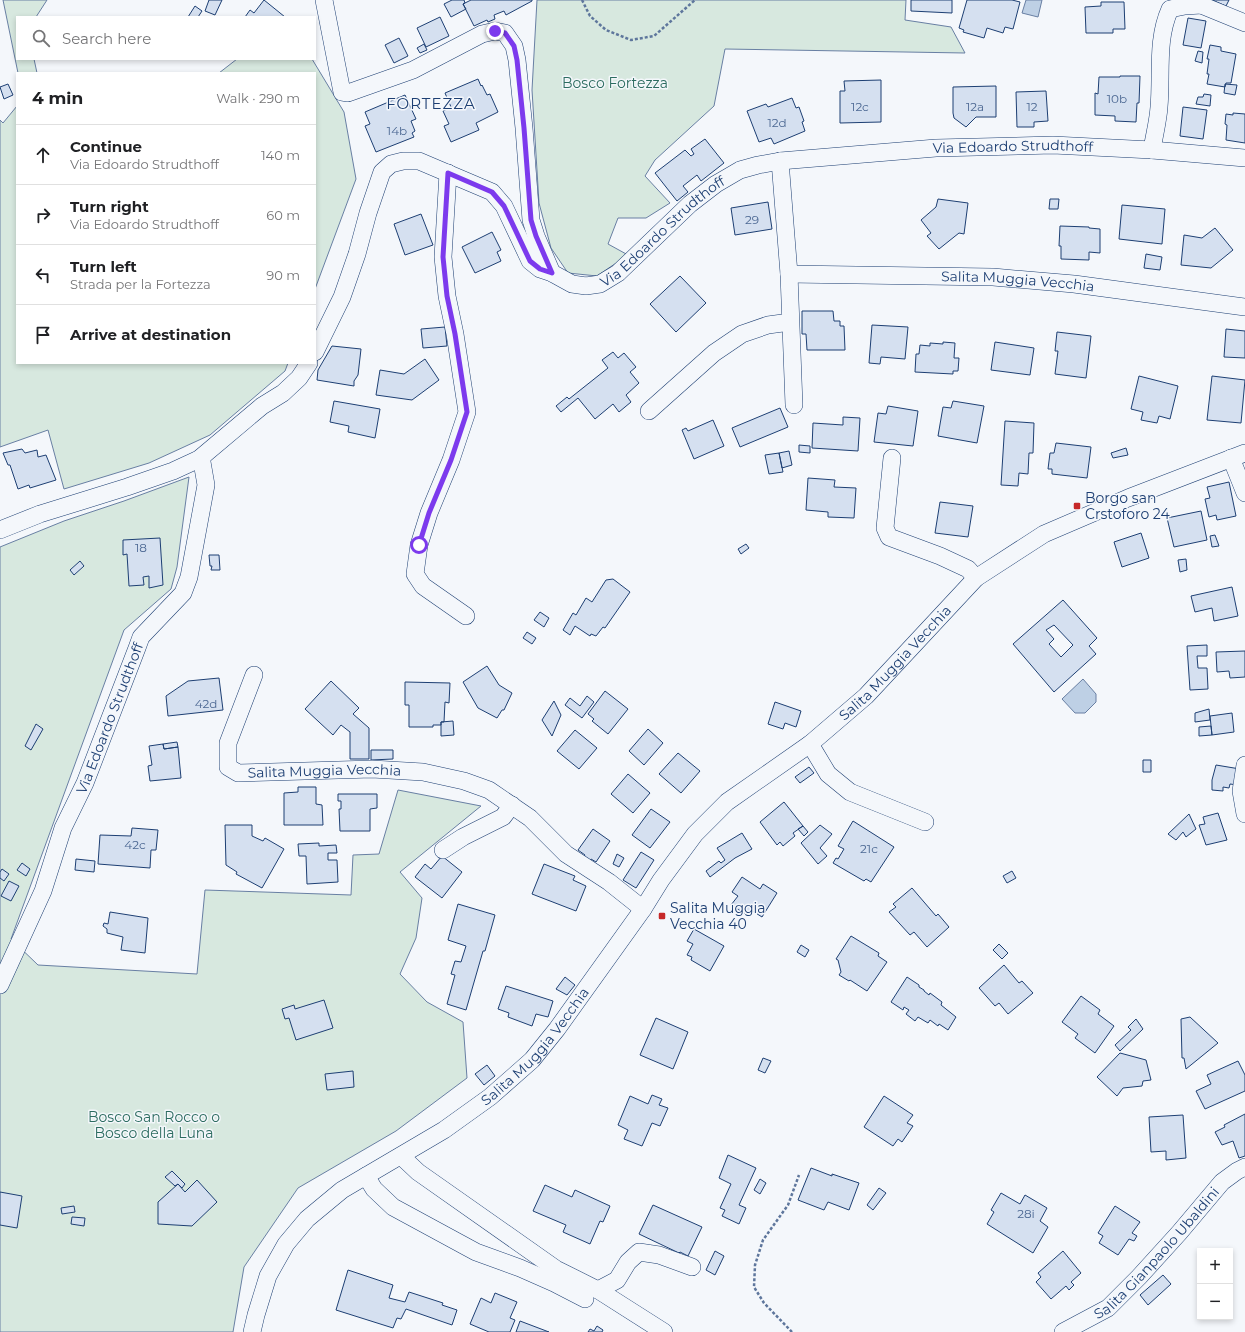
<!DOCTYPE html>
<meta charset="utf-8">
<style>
body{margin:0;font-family:Montserrat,sans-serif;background:#f2f2f2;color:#202124}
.controls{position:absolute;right:12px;bottom:12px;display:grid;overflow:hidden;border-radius:0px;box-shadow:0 2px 6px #0003}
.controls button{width:36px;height:36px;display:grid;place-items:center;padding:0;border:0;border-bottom:1px solid #e0e0e0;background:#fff;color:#202124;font:20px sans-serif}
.stop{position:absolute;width:12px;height:12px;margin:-9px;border:3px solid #7c3aed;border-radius:50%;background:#fff}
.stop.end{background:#7c3aed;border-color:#fff;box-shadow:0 1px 4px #0008}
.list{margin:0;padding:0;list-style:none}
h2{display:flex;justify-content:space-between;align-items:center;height:52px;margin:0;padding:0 16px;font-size:17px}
h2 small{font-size:13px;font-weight:400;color:#757577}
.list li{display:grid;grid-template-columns:26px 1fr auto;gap:12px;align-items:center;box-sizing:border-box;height:60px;padding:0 16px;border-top:1px solid #e0e0e0}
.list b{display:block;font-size:15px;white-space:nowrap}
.list p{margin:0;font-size:13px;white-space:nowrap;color:#757577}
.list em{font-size:13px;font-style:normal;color:#757577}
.icon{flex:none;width:22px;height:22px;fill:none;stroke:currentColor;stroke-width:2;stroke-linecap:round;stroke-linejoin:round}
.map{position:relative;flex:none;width:1245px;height:1332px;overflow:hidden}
.search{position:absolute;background:#fff;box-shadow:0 2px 6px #0003;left:16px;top:16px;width:300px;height:44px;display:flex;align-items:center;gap:10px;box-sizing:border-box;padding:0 14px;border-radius:0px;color:#757577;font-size:15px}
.panel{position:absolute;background:#fff;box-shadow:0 2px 6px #0003;left:16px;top:72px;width:300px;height:292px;border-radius:0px}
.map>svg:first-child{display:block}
.green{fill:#d7e8df;stroke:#687fa3}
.water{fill:#bed0e5;stroke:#687fa3}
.building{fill:#d5e0f0;stroke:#1d3f73;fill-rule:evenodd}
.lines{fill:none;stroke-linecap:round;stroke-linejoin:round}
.minor-casing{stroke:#1d3f73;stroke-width:18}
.path{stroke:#5e769c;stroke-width:2.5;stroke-dasharray:3 2;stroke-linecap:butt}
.minor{stroke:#f4f7fb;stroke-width:17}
.route{stroke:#7c3aed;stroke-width:5}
.poi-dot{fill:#c62828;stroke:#f4f7fb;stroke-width:1.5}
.labels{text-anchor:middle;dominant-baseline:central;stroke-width:3;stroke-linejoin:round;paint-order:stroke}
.number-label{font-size:12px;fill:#4b6792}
.park-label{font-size:14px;fill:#2c6c60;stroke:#f4f7fb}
.street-label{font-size:14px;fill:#1d3f73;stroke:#f4f7fb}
.poi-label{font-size:14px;fill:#1d3f73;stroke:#f4f7fb;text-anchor:start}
.neighbourhood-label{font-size:15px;letter-spacing:1px;fill:#1d3f73;stroke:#f4f7fb}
</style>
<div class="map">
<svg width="1245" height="1332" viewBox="0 0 1245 1332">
<rect width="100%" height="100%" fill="#f4f7fb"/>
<!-- green -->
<path class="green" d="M3,0H47L36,17H17V59H34L37,73H18Z
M537,0H906L905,20L951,27L965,53L725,49L714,106L655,160L645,176L670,203L646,218H618L608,244L628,255L597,276L568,273L551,248L539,203L532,90Z
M237,59H312L344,112L356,179L315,289V73H219Z
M17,106V363H288L285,371L210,435L149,463L64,489L48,430L0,447V120L3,123Z
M189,477L177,567L171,589L124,630L11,939L38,965L197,974L205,890L351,895L353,855L379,854L398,790L481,806L400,872L422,898L416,938L400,974L427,1002L463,1022L467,1078L396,1131L298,1188L244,1267L233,1332H0V547L64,521L124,501Z"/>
<!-- water -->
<path class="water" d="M1026,0H1042L1038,17L1022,13Z
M1083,679L1096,694V702L1085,713H1075L1062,699Z"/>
<!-- building -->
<path class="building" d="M209,0H222L215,15L205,11Z
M264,0L285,17H245L250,10L254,13Z
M452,0H464L465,3L463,4L466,9L451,17L444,4Z
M471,0H532V1L506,15L504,11L494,15L495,19L488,22L487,20L474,26L463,4Z
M911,0H952V13L911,11Z
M967,0H1012L1020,2L1013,29L1005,27L1003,33L987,28L984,38L963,32L964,30L959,28Z
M1212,0H1229L1226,6Z
M1101,2H1124L1125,29H1113V33H1086L1085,7L1101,6Z
M195,6L202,11L198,17H188Z
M440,17L449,36L426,47L417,28Z
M1188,18L1206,21L1201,48L1183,45Z
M399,38L408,56L394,63L385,45Z
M424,44L427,50L420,53L417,48Z
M1210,45L1221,47V51L1236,54L1231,83H1226L1225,87L1207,84L1209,74H1207L1209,59H1207Z
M1198,51L1203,52L1202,63L1195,61Z
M1120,76H1140L1139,103H1137L1136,122L1115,121V116L1095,115V93L1098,94L1099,77H1120Z
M478,79L481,86L482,85L487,95L490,94L498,112L476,123L479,130L451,142L444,126L449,124L443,111L451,107L445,93Z
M881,80V122L840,123V91H845L844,81Z
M8,84L13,95L4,99L0,87Z
M1225,84L1237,85L1235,95L1224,93Z
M996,86V117H976L966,127L954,118L953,113V87Z
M1046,91L1048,121L1034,122V127H1017L1016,92Z
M1204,94L1211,95L1210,106L1196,104L1198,97H1203Z
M405,95L416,119L411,121L415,131L412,133L414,137L376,152L365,126L370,124L365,112Z
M792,98L796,108L799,107L804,121L802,122L805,131L774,144L771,138L759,142L747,111L766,104L768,107Z
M1183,107L1207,110L1203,139L1180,136Z
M1233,113L1245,114V143L1226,140L1227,125L1225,124L1226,114L1233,115Z
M705,139L724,163L701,181L697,175L683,186L688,192L677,201L655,173L685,150L691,156L694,154L691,149Z
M938,199L968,203L964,234L959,233L939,249L927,236L931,233L921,220L936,207Z
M1050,199H1059L1058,209H1049Z
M768,202L772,229L735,235L731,208Z
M1122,205L1165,209L1162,244L1119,239Z
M421,214L433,245L405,255L394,224Z
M1060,226L1089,227V228L1100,229V253L1089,252V260L1061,259V246H1059Z
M1215,228L1233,250L1211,268L1181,265L1184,235L1202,238Z
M492,232L501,250L497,252L501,261L475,273L462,247Z
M1146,254L1162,257L1160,270L1144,268Z
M680,276L706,303L676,332L650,304Z
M802,311H833L834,321H840V326H844L845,350H807L806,334H802Z
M872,325L908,327L905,359L881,357L880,364L869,363Z
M445,327L447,346L423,348L421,329Z
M1226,329L1245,331V358L1224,357Z
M1057,332L1091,336L1086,378L1055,374L1058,351H1055Z
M943,342L955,343L954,358H959L958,371H953V374L915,372L916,354H919L920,345L930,346V343L943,344Z
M995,342L1034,348L1030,375L991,370Z
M332,346L361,349L358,375L354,381V386L317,380L318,370Z
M613,352L618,358L624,353L636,367L630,372L639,383L626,395L631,402L619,412L613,404L595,419L578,398L561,412L556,406L567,397L569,399L608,368L602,360Z
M425,359L439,380L412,400L376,395L380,370L404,374Z
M1139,376L1178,386L1170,419L1159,416L1157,423L1141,420L1143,412L1131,409Z
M1212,376L1245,380L1241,423L1207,420Z
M334,401L380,409L375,438L348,432L349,426L330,422Z
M953,401L984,406L977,443L938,436L943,407L951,408Z
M888,406L918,411L913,446L874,442L878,413L886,414Z
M780,408L788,427L740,447L732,428Z
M843,417L860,418L858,451L812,448L813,423L843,425Z
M713,420L724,446L694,459L682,430L686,428L688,431Z
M1005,421L1034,423L1033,453H1029L1028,474L1019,473L1018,486L1001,485Z
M1056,443L1091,447L1087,478L1052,474V469H1048L1050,453H1054Z
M799,445L810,446V453L799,452Z
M1126,448L1128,455L1113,458L1111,453Z
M22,449L25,453L37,450L38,457L46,455L56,480L30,488L29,485L18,489L10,465H8L3,453Z
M789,451L792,465L782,468L779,453Z
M779,453L783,472L769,474L765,455Z
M808,478L835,480L834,487L856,488L854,518L828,517V512L806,510Z
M1229,482L1236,516L1217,520L1216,515L1209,517L1205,499L1210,498L1207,487Z
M940,502L973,506L968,537L935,533Z
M1201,511L1207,540L1174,547L1167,518Z
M1141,533L1149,558L1122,567L1114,542Z
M1215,535L1219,546L1212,547L1210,536Z
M160,538L163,585L149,588V576L143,577L144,585L129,586L127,554L123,555V540Z
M746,544L749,548L741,554L738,549Z
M209,555H219L220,570H211L212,566H210Z
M1186,559L1187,570L1180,572L1178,560Z
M80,561L84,566L74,575L70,570Z
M613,579L630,592L605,628L603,627L596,636L591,634L590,636L575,626L570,635L563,630L573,613L576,615L586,598L592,602L606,580Z
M1232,587L1238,616L1214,621L1212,608L1195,612L1191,596Z
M1063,600L1097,638L1089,646L1096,654L1054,692L1013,644ZM1054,625L1073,645L1061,657L1049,644L1054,639L1046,630Z
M540,612L549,618L544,627L534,620Z
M527,632L536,638L532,644L523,638Z
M1207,645V656H1197L1198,668H1207L1208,689L1190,690L1187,646Z
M1245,651V677L1230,678L1229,671L1217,672L1216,652Z
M487,666L499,685L512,693L504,710H502L497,718L478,708L463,682Z
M219,678L223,710L168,716L166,696L188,681Z
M331,681L359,708L353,714L369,728V759H350V732L341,725L333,735L305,709Z
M405,682L450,683L449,703L445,702L444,722H441V725H433V727H409V705H405Z
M605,691L628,709L608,734L592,721L594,719L588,714Z
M587,696L594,702L582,718L565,705L570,698L580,706Z
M554,701L561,715L552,736L542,720Z
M775,702L801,711L796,727L785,723L783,729L768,724Z
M1209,709L1210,720L1195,722V713Z
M1232,713L1234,732L1212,735L1210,716Z
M453,721L454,735L441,736V722Z
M36,724L43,729L31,750L25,746Z
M1211,726L1212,735L1199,736V727Z
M648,729L663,743L644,765L629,751Z
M575,730L597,748L579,769L557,751Z
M177,742L178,747L164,749L163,744Z
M163,744L164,749L178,747L181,778L150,781L148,766L152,765L149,746Z
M371,750H393V759L371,760Z
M678,753L700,771L681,793L659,774Z
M1143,760H1151V772H1143Z
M1216,765L1240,769L1238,785L1230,784L1229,788L1223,787V791L1212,790V780Z
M809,767L814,773L800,783L795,777Z
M628,774L650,793L633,813L611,794Z
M298,787H316V804L322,805L323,825H284V793L298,792Z
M338,794H377V808L370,809V831H340L339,809H341V801H338Z
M784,802L803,826L793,833L795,836L783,846L780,842L777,845L760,822Z
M651,809L670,822L650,848L632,835Z
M1218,813L1227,840L1206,845L1199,825L1205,824L1203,817Z
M1189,814L1196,829L1186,837L1183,832L1176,840L1168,834Z
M853,821L894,847L871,882L866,879L864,881L833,863L836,858L838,859L844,849L838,846Z
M225,825H252V836L263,841L265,838L284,849L262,888L236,874L237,872L226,865Z
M820,825L832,834L820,848L827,856L818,864L801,843Z
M803,826L808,832L804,836L798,829Z
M132,828L158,830L156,850H151L150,868L98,864L100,835L131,836Z
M593,829L610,841L596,862L591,859L589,862L583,858L585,855L578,850Z
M742,833L752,849L735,858L710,877L706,871L719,861L721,863L725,860L717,848Z
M319,843V846L336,845L337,853H328V860H337L338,882L307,884L306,856H299L298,844Z
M641,852L654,860L636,888L623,880Z
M617,854L624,858L619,867L613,864Z
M442,856L462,872L442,898L415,877L425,864L431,869Z
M76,859L95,861L94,872L75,870Z
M22,863L30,869L26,876L17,870Z
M544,864L575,876L573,880L586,886L576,911L532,894Z
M2,869L9,874L4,881L0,878V872Z
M1012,871L1016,878L1007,883L1003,876Z
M742,877L760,889L763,884L777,893L762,917L751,910L747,915L731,905L738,896L732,892Z
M9,881L19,886L11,901L1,896Z
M912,888L936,916L938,914L949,927L927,947L914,932L910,935L889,912L896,907L893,904Z
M458,904L495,915L485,951H483L466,1010L447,1004L455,975L451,974L455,961L461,962L466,946L448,940Z
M110,912L148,918L145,953L121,950L123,937L107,933V929L103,926L104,923L108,924Z
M694,929L724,946L710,971L691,960L692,957L687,955L693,944L687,941Z
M851,936L879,953L878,956L887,962L867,991L850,980L849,981L839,975L841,972L838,960L836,959Z
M999,944L1008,953L1002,959L993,950Z
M801,945L809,950L805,957L797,952Z
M1004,965L1019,983L1022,981L1033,993L1008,1014L999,1003L995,1006L979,988Z
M565,977L575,985L567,995L556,989Z
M907,977L919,985V987L924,990V991L929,995L930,993L942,1002L941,1005L956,1017L948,1030L939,1024L938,1026L930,1020L928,1023L918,1017L915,1021L906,1014L909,1010L904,1007L903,1010L891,1002Z
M506,986L553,1001L548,1017L536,1014L532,1026L508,1017L509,1013L498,1009Z
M1081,996L1100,1010L1098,1014L1114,1026L1095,1053L1075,1038L1078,1034L1062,1022Z
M324,1000L333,1028L296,1040L289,1018L285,1019L282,1009L294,1005L295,1009Z
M1190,1017L1218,1043L1186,1069L1184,1058H1182L1181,1019Z
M656,1018L688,1032L673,1069L640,1055Z
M1136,1019L1143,1029L1120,1051L1115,1045L1131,1030L1128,1027Z
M1120,1053L1146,1060L1151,1080L1143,1081L1142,1086L1123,1088L1117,1096L1097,1077Z
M763,1058L771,1061L765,1073L758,1070Z
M1238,1061L1245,1075V1091L1205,1109L1196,1091L1211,1084L1207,1075Z
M487,1065L495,1076L484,1085L475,1074Z
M353,1071L354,1087L327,1090L325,1074Z
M652,1095L662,1099L659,1105L668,1108L660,1126L652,1123L642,1146L624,1139L628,1130L618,1125L630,1096L648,1104Z
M884,1096L913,1115L907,1123L913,1126L902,1142L898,1139L893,1146L864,1127Z
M1245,1114V1156L1239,1158L1233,1141L1222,1145L1215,1132L1225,1127L1224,1125Z
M1183,1115L1186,1158L1166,1160V1151L1151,1152L1149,1117Z
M728,1155L756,1168L739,1205L746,1208L739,1224L722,1216L725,1210L720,1208L731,1184L719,1178Z
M811,1168L832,1176V1174L859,1183L849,1210L828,1202L824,1210L798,1200Z
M172,1171L185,1184L182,1188L178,1184L175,1186L165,1177Z
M760,1179L766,1183L760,1194L754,1190Z
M197,1180L217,1202L192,1226L158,1224V1202L178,1184L185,1192Z
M545,1185L572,1197L575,1190L610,1206L603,1222L600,1221L590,1244L563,1232L566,1225L533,1211Z
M879,1188L886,1193L873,1210L867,1205Z
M0,1192L22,1196L17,1228L0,1225Z
M1001,1193L1020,1204L1025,1195L1047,1208L1040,1221L1048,1227L1033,1253L987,1224L994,1212L991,1210Z
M653,1205L702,1227L688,1256L680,1252L679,1253L639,1234Z
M74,1206L75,1212L62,1214L61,1208Z
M1115,1206L1140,1222L1132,1233L1137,1236L1134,1241L1129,1239L1118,1255L1099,1243L1103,1236L1098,1233Z
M72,1217L85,1218L84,1226L71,1224Z
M715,1251L724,1256L715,1275L706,1270Z
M1063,1251L1081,1273L1071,1282L1074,1285L1069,1290L1066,1286L1051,1299L1036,1282L1041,1277L1038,1273Z
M348,1270L393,1285L389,1298L405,1302L409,1292L443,1303L442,1305L457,1310L452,1325L406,1309L401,1319L397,1318L393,1328L336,1310Z
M1163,1275L1171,1284L1148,1305L1140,1295Z
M495,1293L517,1302L510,1318L515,1320L510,1332H489L470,1324L481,1298L491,1303Z
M520,1321L549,1332H516Z
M597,1326L603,1330L602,1332H588L590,1329L594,1331Z"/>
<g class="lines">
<!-- minor casing -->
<g class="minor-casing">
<g id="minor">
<path d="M324,0L342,92L348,93L413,70L482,34L495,31L505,33L514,46L517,60L524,128L531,220L536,236L552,273"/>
<path d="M1194,0L1201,5L1245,23"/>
<path d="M1152,150C1154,136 1158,122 1159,107C1162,74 1156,40 1170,9L1185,6L1201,5"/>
<path d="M780,161L789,274L794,405"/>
<path d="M448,173L443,257L447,296L455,334L467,412L451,460L429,513L419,545L415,574L423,586L466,616"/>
<path id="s1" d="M789,274L993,277L1074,284L1245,307"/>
<path id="s2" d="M315,352L342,297L357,254L368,213L382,172L391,164L403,161H419L492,192L504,206L530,261L540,269L552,273L572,284L586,286L600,284L618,273L690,204L716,184L740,170L758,165L780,161L936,148L1053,145L1152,150L1245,158"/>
<path d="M649,411L714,353L742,334L768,325L790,322"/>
<path d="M892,458L885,528L889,537L940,556L968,569L976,578"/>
<path d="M1231,458L1245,493"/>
<path d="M0,530L40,514L127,487L173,471L199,459L262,406L283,393L299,378L309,363"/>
<path id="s3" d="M254,675L228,743V767L238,773L372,769L423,772L464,781L489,790L530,818L566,854L609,882L643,909"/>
<path d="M810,744L828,774L850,792L925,822"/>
<path d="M1245,765L1241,791L1245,814"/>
<path d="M443,850L463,837L503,817L512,805"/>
<path id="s4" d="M0,985L43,891L63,828L85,783L137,648L141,637L183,593L189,577L206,485L202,462L199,459"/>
<path d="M401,1156L418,1172L556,1269L598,1290L664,1332"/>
<path d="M366,1176L374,1189L393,1207L476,1252L520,1268L554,1283L585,1299"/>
<path d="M598,1290L617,1280L628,1262L639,1252L659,1255L692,1267"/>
<path id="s5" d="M252,1332L256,1315L268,1276L286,1244L307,1219L342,1190L444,1130L490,1097L532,1060L557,1029L643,909L661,880L695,834L727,802L810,744L866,696L976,578L1044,534L1128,498L1245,453"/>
<path id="s6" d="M1063,1332L1108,1308L1139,1277L1179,1233L1222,1182L1237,1171L1245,1167"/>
</g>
</g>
<!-- path -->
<path class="path" d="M582,0L590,16L606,30L631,40L654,36L695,0
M792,1332L764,1303L754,1287L755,1265L763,1240L788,1205L799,1175"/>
<!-- minor -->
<use href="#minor" class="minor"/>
</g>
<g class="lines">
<!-- route -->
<path class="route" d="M419,545L429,513L451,460L467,412L455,334L447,296L443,257L448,173L492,192L504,206L530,261L540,269L552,273L536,236L531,220L524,128L517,60L514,46L505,33L495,31"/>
</g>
<!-- markers -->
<g class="poi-dot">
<rect x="1073" y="502" width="8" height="8" rx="2"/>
<rect x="658" y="912" width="8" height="8" rx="2"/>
</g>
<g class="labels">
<!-- number labels -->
<g class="number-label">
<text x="1117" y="98">10b</text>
<text x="860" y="106">12c</text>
<text x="975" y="106">12a</text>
<text x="1032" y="106">12</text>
<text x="777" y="122">12d</text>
<text x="397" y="130">14b</text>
<text x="752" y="219">29</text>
<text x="141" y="547">18</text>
<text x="206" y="703">42d</text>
<text x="135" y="844">42c</text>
<text x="869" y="848">21c</text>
<text x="1026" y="1213">28i</text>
</g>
<!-- park labels -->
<g class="park-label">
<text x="615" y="83">Bosco Fortezza</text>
<text x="154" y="1117">Bosco San Rocco o<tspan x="154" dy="16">Bosco della Luna</tspan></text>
</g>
<!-- street labels -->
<g class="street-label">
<text stroke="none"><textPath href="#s2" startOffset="924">Via Edoardo Strudthoff</textPath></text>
<text stroke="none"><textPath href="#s2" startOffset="550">Via Edoardo Strudthoff</textPath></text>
<text stroke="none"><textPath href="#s1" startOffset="229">Salita Muggia Vecchia</textPath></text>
<text stroke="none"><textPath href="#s5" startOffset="947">Salita Muggia Vecchia</textPath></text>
<text stroke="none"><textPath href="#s4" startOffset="289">Via Edoardo Strudthoff</textPath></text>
<text stroke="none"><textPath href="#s3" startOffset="195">Salita Muggia Vecchia</textPath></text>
<text stroke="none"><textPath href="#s5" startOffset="416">Salita Muggia Vecchia</textPath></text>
<text stroke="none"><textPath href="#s6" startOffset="124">Salita Gianpaolo Ubaldini</textPath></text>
</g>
<!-- poi labels -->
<g class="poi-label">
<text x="1085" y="498">Borgo san<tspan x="1085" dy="16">Crstoforo 24</tspan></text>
<text x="670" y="908">Salita Muggia<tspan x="670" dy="16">Vecchia 40</tspan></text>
</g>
<!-- neighbourhood labels -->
<g class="neighbourhood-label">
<text x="431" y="103">FORTEZZA</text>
</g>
</g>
</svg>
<div class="controls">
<button>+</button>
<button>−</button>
</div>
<div class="stop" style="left:419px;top:545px"></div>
<div class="stop end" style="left:495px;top:31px"></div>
<div class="search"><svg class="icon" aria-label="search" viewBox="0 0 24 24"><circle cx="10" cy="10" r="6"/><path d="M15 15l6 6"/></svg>Search here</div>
<section class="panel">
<h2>4 min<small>Walk · 290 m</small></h2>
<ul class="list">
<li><svg class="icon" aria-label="ahead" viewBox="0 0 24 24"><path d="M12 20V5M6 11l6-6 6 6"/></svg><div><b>Continue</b><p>Via Edoardo Strudthoff</p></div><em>140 m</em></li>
<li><svg class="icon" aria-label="right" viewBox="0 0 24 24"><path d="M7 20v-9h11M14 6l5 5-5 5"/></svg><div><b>Turn right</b><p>Via Edoardo Strudthoff</p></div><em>60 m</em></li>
<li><svg class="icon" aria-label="left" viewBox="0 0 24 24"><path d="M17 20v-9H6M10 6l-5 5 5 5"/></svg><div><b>Turn left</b><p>Strada per la Fortezza</p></div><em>90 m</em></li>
<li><svg class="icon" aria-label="arrive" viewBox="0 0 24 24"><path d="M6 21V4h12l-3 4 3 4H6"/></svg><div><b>Arrive at destination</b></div></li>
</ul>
</section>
</div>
